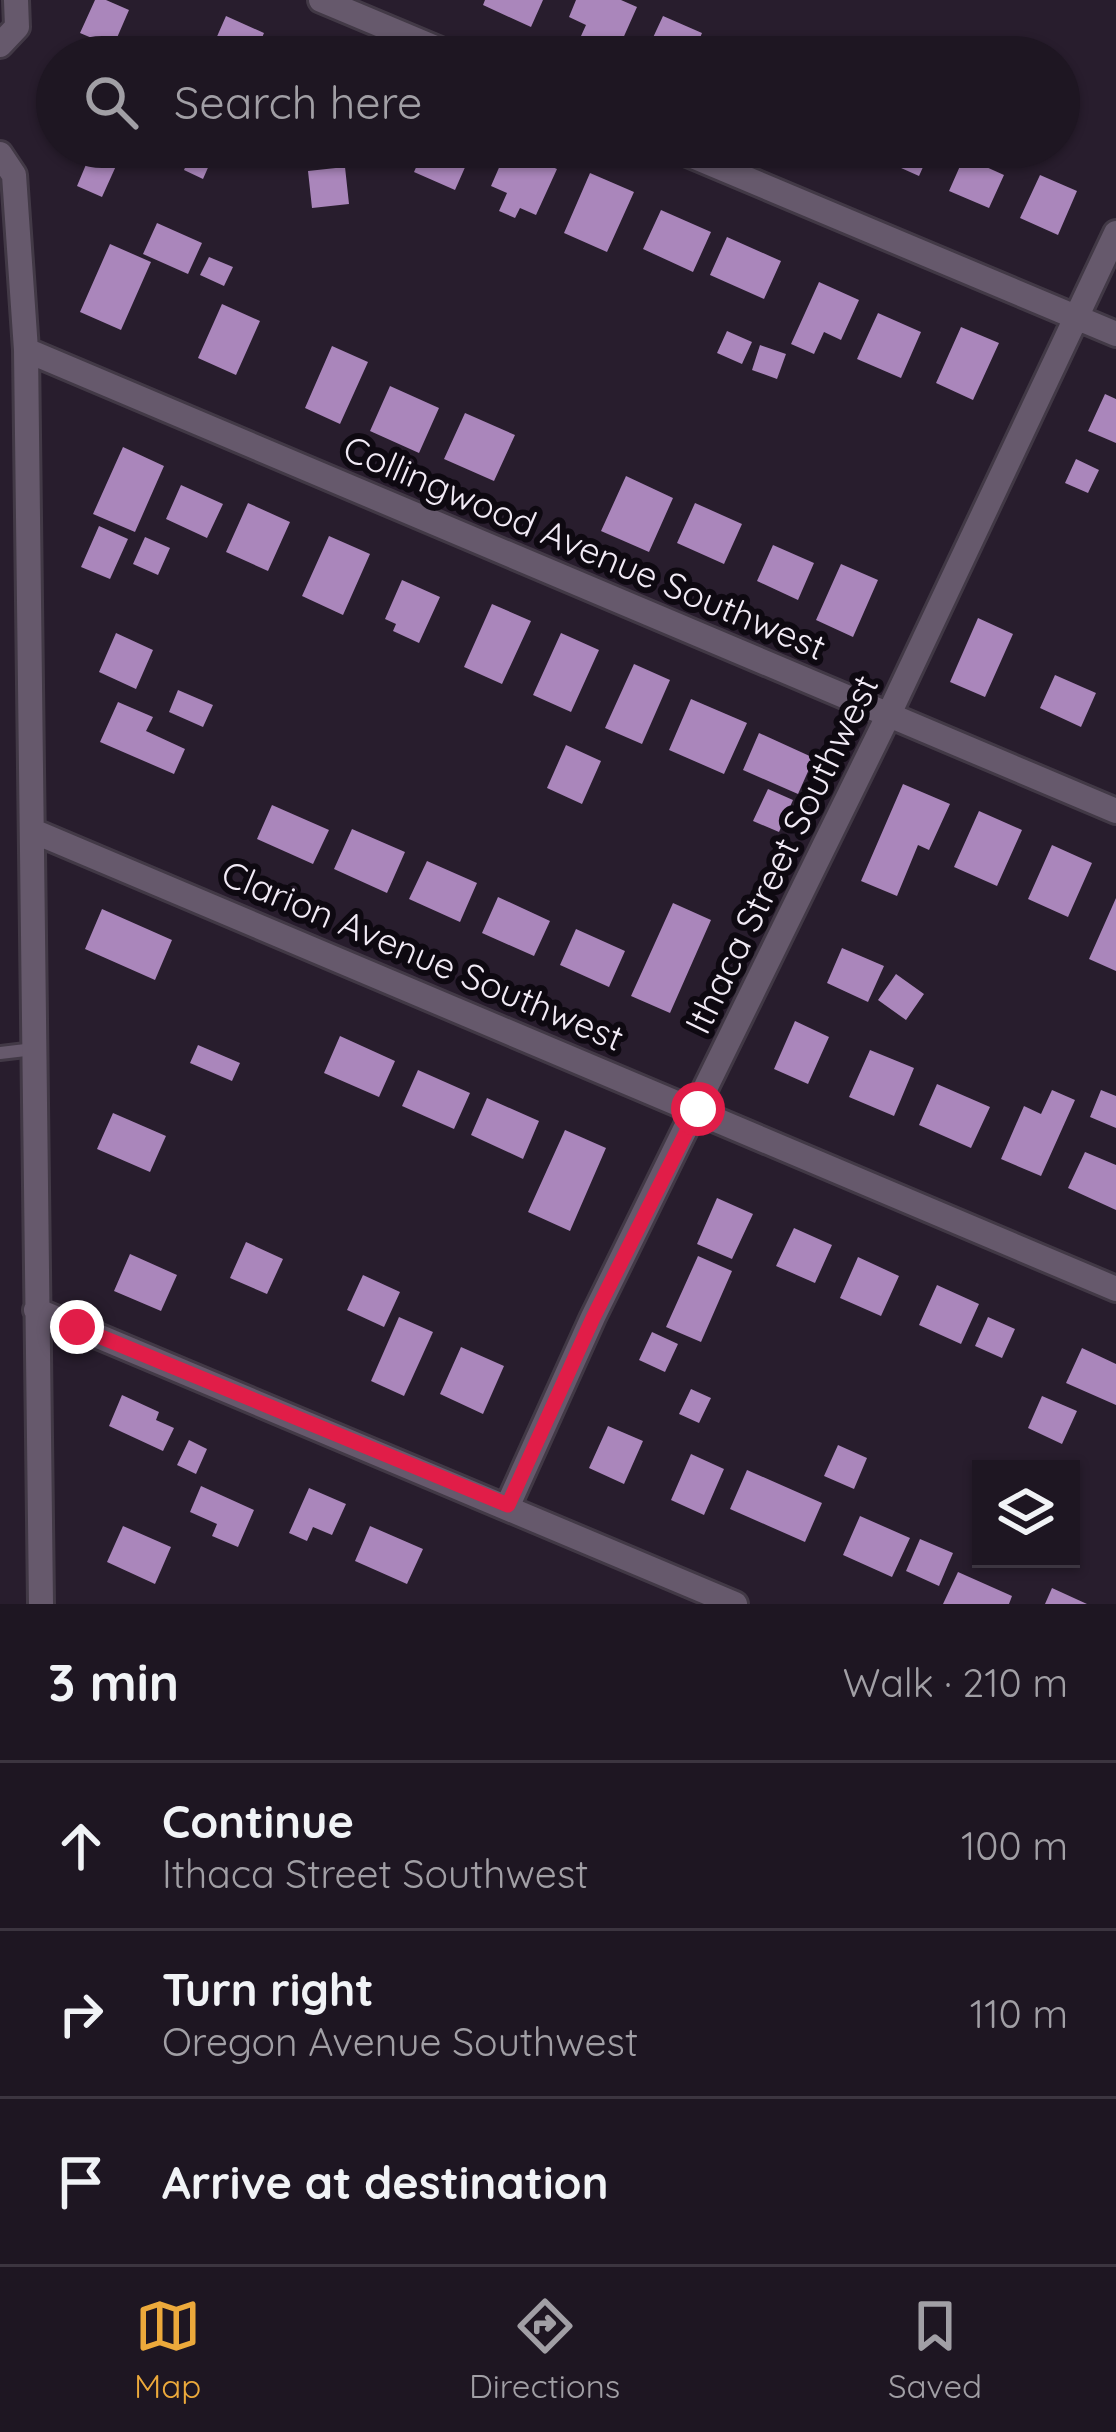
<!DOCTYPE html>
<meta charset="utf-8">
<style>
body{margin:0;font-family:Quicksand,sans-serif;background:#2b232f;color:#f1f3f6}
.controls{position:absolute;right:36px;bottom:36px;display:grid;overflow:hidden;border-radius:0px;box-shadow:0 3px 9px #0004}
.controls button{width:108px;height:108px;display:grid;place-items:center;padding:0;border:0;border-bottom:3px solid #3c3540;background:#1e1622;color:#f1f3f6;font:60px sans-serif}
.stop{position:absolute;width:36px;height:36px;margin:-27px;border:9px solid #e11d48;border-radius:50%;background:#fff}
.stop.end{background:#e11d48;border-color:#fff;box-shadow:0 3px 12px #0008}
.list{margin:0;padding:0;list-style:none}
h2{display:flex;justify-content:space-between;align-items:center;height:156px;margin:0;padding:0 48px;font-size:51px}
h2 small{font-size:39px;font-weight:400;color:#a19fa5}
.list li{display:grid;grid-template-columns:78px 1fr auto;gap:36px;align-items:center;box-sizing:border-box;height:168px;padding:0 48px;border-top:3px solid #3c3540}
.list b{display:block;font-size:45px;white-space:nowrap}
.list p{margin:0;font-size:39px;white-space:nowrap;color:#a19fa5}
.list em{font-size:39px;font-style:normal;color:#a19fa5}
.icon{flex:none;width:66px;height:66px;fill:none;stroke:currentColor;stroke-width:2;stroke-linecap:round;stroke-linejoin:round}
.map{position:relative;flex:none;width:1116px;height:1604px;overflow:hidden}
.search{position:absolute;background:#1e1622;box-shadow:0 3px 9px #0004;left:36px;right:36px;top:36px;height:132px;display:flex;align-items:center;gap:30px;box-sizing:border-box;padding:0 42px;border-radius:66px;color:#a19fa5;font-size:45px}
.sheet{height:660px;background:#1e1622}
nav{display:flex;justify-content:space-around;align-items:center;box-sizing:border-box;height:168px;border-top:3px solid #3c3540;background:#1e1622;font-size:33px;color:#a19fa5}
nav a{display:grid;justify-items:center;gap:6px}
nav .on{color:#eca93b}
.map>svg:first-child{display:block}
.building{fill:#aa86bb}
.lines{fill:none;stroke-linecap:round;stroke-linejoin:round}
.service-casing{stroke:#423946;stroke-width:18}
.minor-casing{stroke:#423946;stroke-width:30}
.service{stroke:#66596c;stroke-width:12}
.minor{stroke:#66596c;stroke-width:24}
.route{stroke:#e11d48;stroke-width:15}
.labels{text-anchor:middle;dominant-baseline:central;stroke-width:12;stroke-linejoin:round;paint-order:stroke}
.street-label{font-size:36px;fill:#f1eaf5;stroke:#0e0911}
</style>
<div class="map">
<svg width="1116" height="1604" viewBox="0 0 1116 1604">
<rect width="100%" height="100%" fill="#281d2d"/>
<!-- building -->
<path class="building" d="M95,0H106L129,10L113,47L80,33Z
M485,0H543L531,27L483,5Z
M576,0H621L637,7L617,52L581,36L586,25L569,17Z
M226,16L264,33L254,57H208Z
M663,16L702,33L692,57H644Z
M194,147L214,154L203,179L184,170Z
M425,147H474L455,190L414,172Z
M508,147L557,169L536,215L520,208L515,218L499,211L507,193L491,186Z
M876,147H932L919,176L872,155Z
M90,155L116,166L102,197L77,186Z
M964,157L1004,175L989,208L949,191Z
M345,167L349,204L312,208L308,171Z
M590,173L634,192L607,252L564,233Z
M1040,175L1077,191L1058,235L1020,218Z
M661,210L711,232L693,272L643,249Z
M157,223L202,243L188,274L143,254Z
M727,237L781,261L764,299L710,275Z
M110,244L151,262L121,330L80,312Z
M209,257L233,267L224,286L200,275Z
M819,282L859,300L841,340L824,332L814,354L791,344Z
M222,304L260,321L236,375L198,358Z
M878,313L921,332L901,378L857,359Z
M961,327L999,343L973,400L936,383Z
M727,331L752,342L742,364L717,353Z
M760,345L786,354L777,379L752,370Z
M332,346L368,362L340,424L305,408Z
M390,386L439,408L419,453L370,431Z
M1105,394L1116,399V443L1088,431Z
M465,413L515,435L494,481L444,459Z
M123,447L164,466L135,532L93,514Z
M1076,459L1099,470L1088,493L1065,483Z
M626,476L673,498L649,552L601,531Z
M181,485L223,504L207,538L166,519Z
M248,503L290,522L268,571L226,552Z
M695,503L742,524L724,564L677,543Z
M99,526L128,539L110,579L81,567Z
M329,536L370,554L343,615L302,596Z
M145,537L170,548L158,575L133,564Z
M773,545L814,563L798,600L757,581Z
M841,564L878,580L853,637L816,620Z
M402,580L440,597L419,643L393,631L396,624L385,619Z
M492,604L531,621L502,684L464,667Z
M978,618L1013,634L985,697L950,682Z
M116,633L153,650L136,689L99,672Z
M561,633L599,650L571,712L533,695Z
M634,664L670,680L642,744L605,728Z
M1055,675L1096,693L1081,727L1040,708Z
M178,690L213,705L203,727L169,712Z
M691,699L747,723L724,774L669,750Z
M118,702L153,717L146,731L185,749L174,774L100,742Z
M759,733L814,758L798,794L743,770Z
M566,745L601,761L582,804L547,788Z
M903,784L950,804L929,850L918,845L897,896L861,881Z
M768,789L793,800L779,832L753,821Z
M272,805L329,830L313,864L257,839Z
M979,811L1022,830L997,886L954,867Z
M352,829L405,852L387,893L334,869Z
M1052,845L1092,863L1068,917L1028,899Z
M427,861L477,883L460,922L409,899Z
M498,897L550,921L534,956L482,933Z
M1116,898V971L1089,959Z
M673,903L711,920L670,1013L631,996Z
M102,909L172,940L155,980L85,949Z
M576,929L625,951L609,987L560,965Z
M842,948L884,966L868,1002L827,983Z
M896,974L924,994L906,1020L878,1000Z
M795,1021L829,1037L808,1084L774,1069Z
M340,1036L395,1061L379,1097L324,1073Z
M198,1045L240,1063L232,1081L190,1063Z
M870,1050L914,1068L894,1116L849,1097Z
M418,1070L470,1093L454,1129L402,1106Z
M937,1084L990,1107L971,1148L919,1125Z
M1052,1090L1075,1100L1041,1176L1001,1159L1024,1106L1041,1114Z
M1101,1090L1116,1096V1128L1090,1117Z
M487,1098L539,1121L523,1159L471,1135Z
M113,1113L166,1136L150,1172L97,1149Z
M565,1130L606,1148L570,1231L528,1212Z
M1085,1152L1116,1165V1210L1068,1188Z
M717,1198L753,1214L732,1259L697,1244Z
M794,1228L832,1245L815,1283L776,1266Z
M246,1242L283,1259L267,1294L230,1278Z
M130,1254L177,1275L161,1311L114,1291Z
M698,1256L732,1271L701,1342L666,1327Z
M858,1257L899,1276L881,1316L840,1298Z
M363,1275L400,1292L384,1327L347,1310Z
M937,1285L979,1304L961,1344L919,1325Z
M399,1317L433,1332L404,1396L371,1381Z
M988,1317L1015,1329L1002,1358L975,1346Z
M652,1332L678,1344L665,1372L639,1360Z
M461,1347L504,1366L483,1414L440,1394Z
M1082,1348L1116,1364V1405L1066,1383Z
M691,1389L711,1398L699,1423L679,1414Z
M122,1395L159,1412L156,1420L174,1428L163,1451L109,1426Z
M1042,1396L1077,1411L1062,1444L1028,1428Z
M608,1426L643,1441L624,1484L589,1468Z
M189,1440L207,1449L196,1474L177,1465Z
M838,1445L867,1458L854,1489L824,1476Z
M691,1454L724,1469L704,1515L671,1500Z
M747,1470L822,1503L805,1542L730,1509Z
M201,1486L254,1510L238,1547L212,1536L217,1524L190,1512Z
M309,1488L346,1504L332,1535L313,1527L307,1541L289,1533Z
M860,1516L910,1538L892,1577L843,1555Z
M123,1526L171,1547L155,1584L107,1562Z
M370,1526L423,1549L407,1584L355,1561Z
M920,1539L953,1553L939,1586L906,1571Z
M958,1572L1012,1596L1009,1604H943Z
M1052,1588L1087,1604H1045Z"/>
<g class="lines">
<!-- service casing -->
<g class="service-casing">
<path id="service" d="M0,1053L34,1049"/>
</g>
<!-- minor casing -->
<g class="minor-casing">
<path id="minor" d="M321,0L457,57
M0,45L17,27L16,0
M671,147L1116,334
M0,154L14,175L26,350L41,1604
M26,350L1116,811
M33,831L1116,1289
M36,1310L735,1604
M508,1505L593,1317L889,714L1116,233"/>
</g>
<!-- service -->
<use href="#service" class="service"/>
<!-- minor -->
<use href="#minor" class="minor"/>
</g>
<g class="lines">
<!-- route -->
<path class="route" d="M77,1327L508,1505L593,1318L698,1109"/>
</g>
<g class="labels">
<!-- street labels -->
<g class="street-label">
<text transform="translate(585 547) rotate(23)">Collingwood Avenue Southwest</text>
<text transform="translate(781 854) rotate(-64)">Ithaca Street Southwest</text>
<text transform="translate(423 955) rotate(23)">Clarion Avenue Southwest</text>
</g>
</g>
</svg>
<div class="controls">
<button><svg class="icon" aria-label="layers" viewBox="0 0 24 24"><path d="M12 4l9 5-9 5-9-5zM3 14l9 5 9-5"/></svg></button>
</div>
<div class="stop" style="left:698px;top:1109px"></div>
<div class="stop end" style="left:77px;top:1327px"></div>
<div class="search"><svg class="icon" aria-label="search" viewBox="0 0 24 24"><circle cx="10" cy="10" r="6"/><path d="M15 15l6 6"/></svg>Search here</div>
</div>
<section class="sheet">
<h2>3 min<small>Walk · 210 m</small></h2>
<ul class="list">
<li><svg class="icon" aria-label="ahead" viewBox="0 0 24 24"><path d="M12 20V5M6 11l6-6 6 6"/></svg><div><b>Continue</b><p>Ithaca Street Southwest</p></div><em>100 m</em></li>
<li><svg class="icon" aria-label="right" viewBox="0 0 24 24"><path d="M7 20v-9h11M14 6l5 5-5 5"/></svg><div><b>Turn right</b><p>Oregon Avenue Southwest</p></div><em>110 m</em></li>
<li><svg class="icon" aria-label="arrive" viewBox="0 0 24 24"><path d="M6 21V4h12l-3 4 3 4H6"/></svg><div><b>Arrive at destination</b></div></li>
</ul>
</section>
<nav>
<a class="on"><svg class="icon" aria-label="map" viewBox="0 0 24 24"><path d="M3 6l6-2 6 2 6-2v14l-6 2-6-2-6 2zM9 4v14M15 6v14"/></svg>Map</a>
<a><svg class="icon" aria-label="directions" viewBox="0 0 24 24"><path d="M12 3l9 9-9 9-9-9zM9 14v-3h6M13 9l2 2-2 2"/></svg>Directions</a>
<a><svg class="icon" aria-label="saved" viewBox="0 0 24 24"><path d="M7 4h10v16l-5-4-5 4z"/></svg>Saved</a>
</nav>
